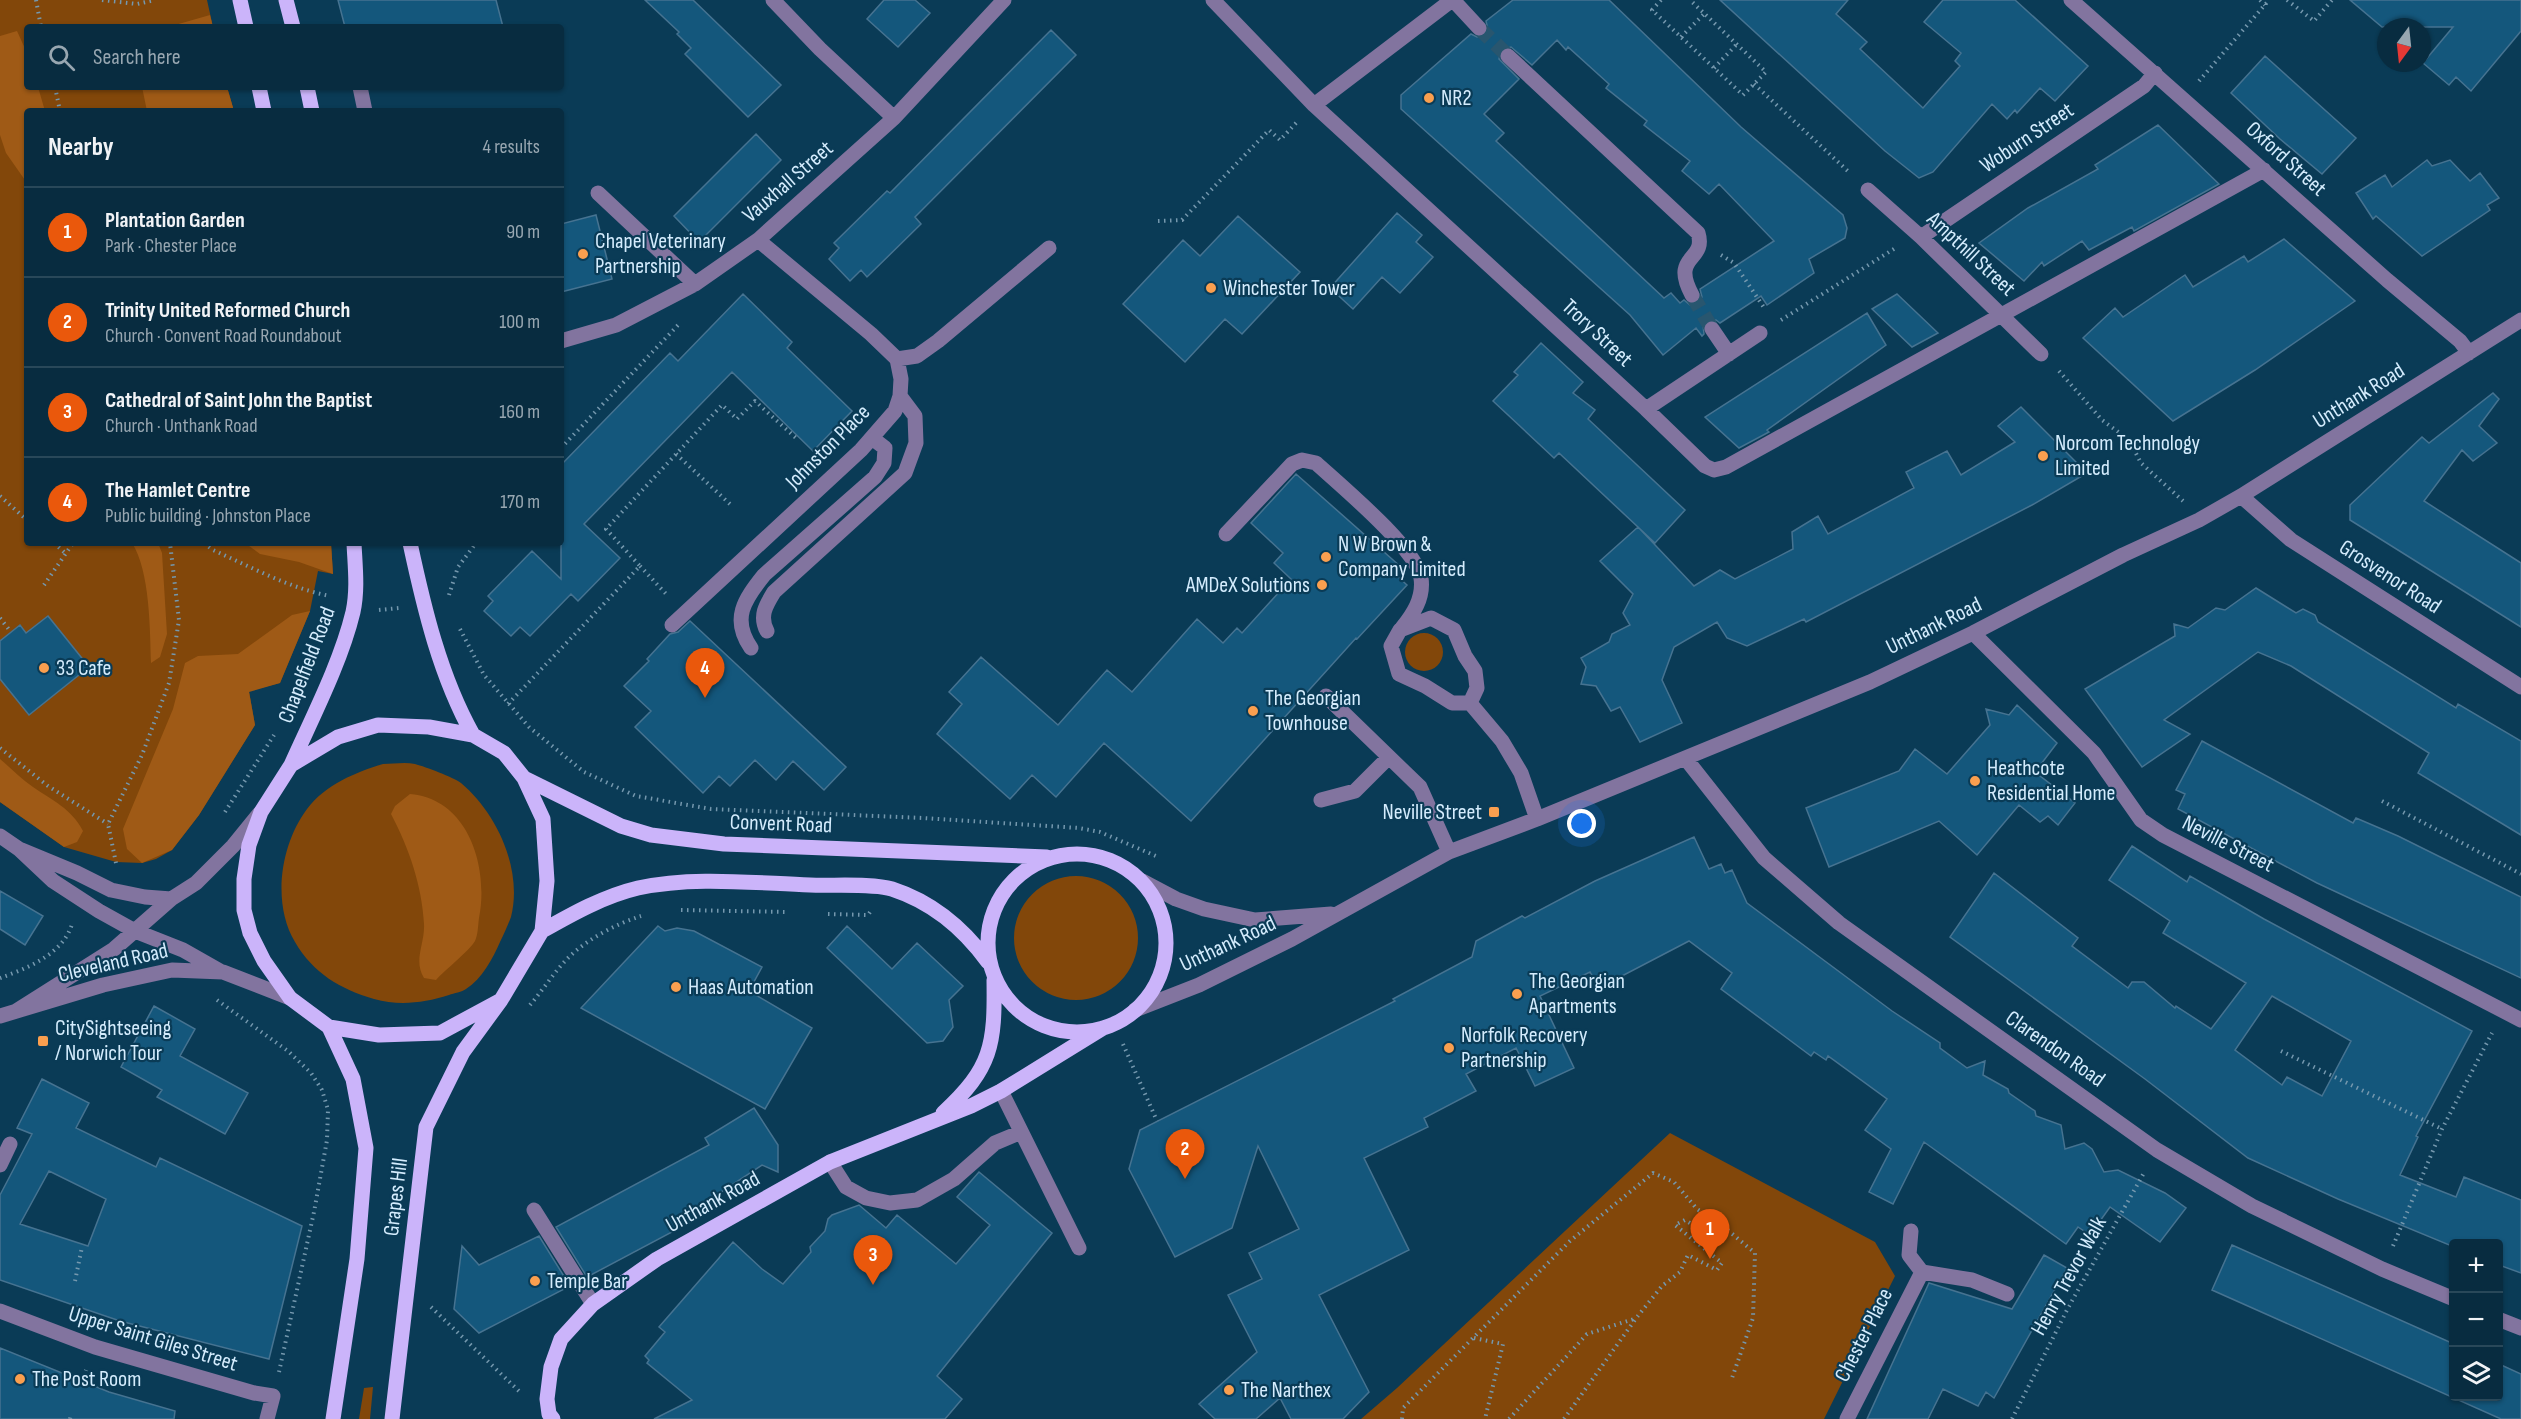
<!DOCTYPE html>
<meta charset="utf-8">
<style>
body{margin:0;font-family:"Sofia Sans Condensed",sans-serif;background:#16384b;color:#f1f3f6}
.controls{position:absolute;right:18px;bottom:18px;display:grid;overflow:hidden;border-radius:6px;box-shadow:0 2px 4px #0004}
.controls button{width:54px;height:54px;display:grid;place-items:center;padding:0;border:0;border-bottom:2px solid #294859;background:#082c40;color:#f1f3f6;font:30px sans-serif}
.compass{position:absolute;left:2377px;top:18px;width:54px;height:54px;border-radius:50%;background:#082c40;box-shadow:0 2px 4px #0004;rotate:195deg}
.you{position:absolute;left:1582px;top:824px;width:21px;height:21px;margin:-15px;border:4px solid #fff;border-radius:50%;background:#1a73e8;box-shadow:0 0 0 9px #1a73e833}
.badge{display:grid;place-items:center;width:39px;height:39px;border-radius:50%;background:#ea580c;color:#fff;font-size:20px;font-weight:700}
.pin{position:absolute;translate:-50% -50px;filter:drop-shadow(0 2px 3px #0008)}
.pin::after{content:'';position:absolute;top:32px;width:21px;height:18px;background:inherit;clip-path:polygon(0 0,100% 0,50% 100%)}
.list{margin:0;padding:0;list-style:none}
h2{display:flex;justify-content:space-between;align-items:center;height:78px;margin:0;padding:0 24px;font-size:26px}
h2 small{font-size:20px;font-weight:400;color:#98a7b1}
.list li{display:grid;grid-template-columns:39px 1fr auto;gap:18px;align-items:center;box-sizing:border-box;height:90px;padding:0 24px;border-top:2px solid #294859}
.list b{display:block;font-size:22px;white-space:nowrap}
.list p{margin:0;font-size:20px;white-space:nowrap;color:#98a7b1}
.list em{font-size:20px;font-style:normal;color:#98a7b1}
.icon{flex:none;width:33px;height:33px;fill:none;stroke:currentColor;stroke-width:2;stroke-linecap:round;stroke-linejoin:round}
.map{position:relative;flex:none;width:2521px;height:1419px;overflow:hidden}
.search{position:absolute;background:#082c40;box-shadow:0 2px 4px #0004;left:24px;top:24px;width:540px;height:66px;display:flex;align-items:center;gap:15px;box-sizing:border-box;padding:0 21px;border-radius:6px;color:#98a7b1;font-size:22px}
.panel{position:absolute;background:#082c40;box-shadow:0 2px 4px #0004;left:24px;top:108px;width:540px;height:438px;border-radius:6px}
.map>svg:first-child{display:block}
.green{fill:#82470a}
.forest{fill:#9f5a16}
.building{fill:#14577c;stroke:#467391;stroke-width:1.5;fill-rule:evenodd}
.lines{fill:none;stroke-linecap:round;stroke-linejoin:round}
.minor-tunnel{stroke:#28566f;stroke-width:15;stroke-dasharray:15 8;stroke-linecap:butt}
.path{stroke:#7598ae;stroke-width:4;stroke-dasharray:1.5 4.5;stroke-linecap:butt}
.minor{stroke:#82749f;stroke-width:15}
.major{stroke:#cbb4fa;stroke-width:15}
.poi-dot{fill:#fa9f4f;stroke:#0a3b56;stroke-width:2}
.labels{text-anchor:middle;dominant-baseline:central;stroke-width:4.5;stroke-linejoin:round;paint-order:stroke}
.poi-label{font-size:22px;fill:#d4ecfd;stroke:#0a3b56;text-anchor:start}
.street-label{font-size:22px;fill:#d4ecfd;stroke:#0a3b56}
</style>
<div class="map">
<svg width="2521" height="1419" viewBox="0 0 2521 1419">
<rect width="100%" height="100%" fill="#0a3b56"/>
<!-- green -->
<path class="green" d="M0,0H207L213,27H27V87H227L234,111H27V543H331L333,574L318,571L310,611L280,683L249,691L255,725L199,815L172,850L156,859L142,863L116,862L64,847L0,802Z
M1405 652a19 19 0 1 1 38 0a19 19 0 1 1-38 0Z
M383,764C393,764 405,762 415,764C426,767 453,777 461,783C497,813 523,870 511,917C508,925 504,934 500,942C493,958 482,979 466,989C462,992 454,993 449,995C424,1003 399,1006 374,999C340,989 313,973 295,942C272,904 280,845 307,809C325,785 356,772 383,764Z
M1014 938a62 62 0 1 1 124 0a62 62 0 1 1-124 0Z
M1670,1133L1875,1242L1895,1276L1824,1419H1361L1397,1388Z
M373,1387L370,1419H359L364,1388Z"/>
<!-- forest -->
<path class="forest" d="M210,15L213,27H167H168Z
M17,31L27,53V87H38L45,111H27V183L6,153L0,135V36Z
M142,87H227L234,111H147Z
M132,543H158L162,553L167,634L160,657L151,663C150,629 150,571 132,543Z
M245,543H331L333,574L299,562L260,554Z
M310,611L280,683L249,692L255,725L199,815L172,850L142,863L127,849L123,829L173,709L185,663L198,656L238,654L292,615Z
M0,759C11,768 21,779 33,787C53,801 71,808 83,831L77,842L64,847L0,802Z
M410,794C469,799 489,868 479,918C478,925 478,935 475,941C469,951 445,970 436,980L424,978C413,960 425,944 424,924C422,886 409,848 391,814L395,806Z"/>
<!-- building -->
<path class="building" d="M338,0H496L503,27H345Z
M645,0H693L781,85L748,117L685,54L691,48L677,34L679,32Z
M884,0H915L930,13L898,47L867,19Z
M1513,0H1609L1741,127L1843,215L1847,228L1845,238L1809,259L1814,273L1767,305L1761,296L1720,323L1716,320L1707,321L1703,325L1704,334L1702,336L1696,328L1663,355L1630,315L1401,109V95L1471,34L1477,37L1485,35L1488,30L1486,21ZM1557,40L1566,50L1568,47L1609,84L1606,88L1647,121L1644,125L1690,161L1682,171L1709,194L1719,184L1774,241L1700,289L1702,297L1696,304L1690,305L1684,300L1680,303L1671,293L1664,298L1496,141L1504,133L1484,114L1519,79L1499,59L1501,50L1511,47L1532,65Z
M1720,0H1848L1836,14L1867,42L1860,49L1923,108L1960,66L1955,61L1961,53L1924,22L1943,0H2015L2088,66L2055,101L2040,88L2017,113L2015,110L2007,119L1992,104L1933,172L1919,178L1885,151Z
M2350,0H2521V31L2471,91L2456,77L2449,85L2423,63L2453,27H2382Z
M1051,30L1076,55L915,217L921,224L867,277L861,270L850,281L829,259L839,248L834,243L887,191L890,193Z
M2265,56L2356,138L2322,174L2280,139L2231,93Z
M2158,125L2219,184L2134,231L2132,227L2089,250L2082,241L2044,266L2042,262L2024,281L1979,243L2028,208L2098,169L2095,165Z
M756,134L781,160L699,242L674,216Z
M2427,160L2432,166L2450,160L2470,181L2480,173L2499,198L2487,205L2490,210L2422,256L2376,216L2373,219L2356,193L2385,175L2392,187Z
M1397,213L1422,235L1416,242L1433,257L1400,293L1382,277L1353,309L1330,288Z
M596,215L612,279L561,292V224Z
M1238,216L1300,272L1242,334L1225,319L1185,362L1123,304L1183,240L1200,256Z
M2284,239L2355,301L2255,370L2173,421L2083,338L2115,308L2123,317L2185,275L2193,287L2244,256L2248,262Z
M743,294L792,342L787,348L852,411L813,451L732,372L584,524L620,558L578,601L571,594L530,636L520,627L511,636L484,611L493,601L488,596L532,551L561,579V465L670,353L678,361Z
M1897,294L1938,333L1912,347L1872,309Z
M1867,313L1886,345L1767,430L1769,432L1739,448L1705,417Z
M1541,343L1583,382L1573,393L1595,410L1588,419L1685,510L1655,543L1559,453L1554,458L1493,401L1518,375L1514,372Z
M2493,393L2499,399L2479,426L2497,443L2473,461L2462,450L2424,501L2521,563V627L2350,520V505L2422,437L2429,443Z
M2021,407L2087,473L2032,505L1806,622L1804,619L1747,646L1727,638L1717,622L1674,647L1662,680L1682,723L1640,742L1620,707L1611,711L1596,686L1581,684L1586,667L1581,658L1609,642L1612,634L1630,625L1623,613L1633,594L1600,561L1638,527L1694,586L1720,570L1735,579L1793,549L1792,532L1818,516L1828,534L1914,488L1906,472L1947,451L1961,475L2015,442L1998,426Z
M1296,474L1401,567L1395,574L1407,585L1357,639L1356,638L1191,821L1104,743L1056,797L1032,775L1010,799L937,734L962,704L949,692L981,657L1058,725L1107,670L1132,692L1197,619L1223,643L1237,628L1242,633L1291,579L1274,563L1283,553L1251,523Z
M2256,588L2296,613L2303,609L2315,615L2318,622L2456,708L2458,704L2521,741V835L2418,773L2429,753L2291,666L2258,652L2164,720L2190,734L2142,767L2085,689L2175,636L2174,624L2188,628L2216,608L2225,610Z
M48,616L89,667L29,715L0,679V641L20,625L26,633Z
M690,621L846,767L824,790L793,761L776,780L755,760L730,786L719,776L703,793L635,727L651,711L624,686L649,661L647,659L670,634L678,632Z
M2017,705L2057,743L2035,772L2075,803L2058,825L2048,816L2040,822L2019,805L1977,855L1939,821L1829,867L1806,808L1899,771L1915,749L1947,774L1990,725L1986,709L2009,715Z
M2202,741L2353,823L2356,818L2398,836L2521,897V978L2317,883L2178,809L2185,794L2176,790Z
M1694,837L1709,869L1721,864L1725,873L1732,870L1747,903L1892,1011L1940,1043V1048L1967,1068L1985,1061L1983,1075L2008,1089L2009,1093L2035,1111L2036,1116L2061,1125L2065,1149L2084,1143L2092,1149L2104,1172L2118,1170L2165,1193L2186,1208L2160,1242L2110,1207L2090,1235L2078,1227L2066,1244L1924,1142L1893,1204L1869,1192L1891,1149L1865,1130L1887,1099L1828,1056L1826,1060L1814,1052L1811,1056L1721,989L1732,973L1689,941L1599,988L1590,972L1540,996L1574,1068L1535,1086L1516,1048L1466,1074L1476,1091L1424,1118L1428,1127L1364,1158L1409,1250L1319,1295L1369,1392L1343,1419H1291L1280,1398L1256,1419H1215L1199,1404L1257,1352L1228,1295L1262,1279L1249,1253L1299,1229L1258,1146L1232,1228L1175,1257L1129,1169L1140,1130L1395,1001L1393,999L1472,957L1476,941L1522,916L1525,918L1595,881Z
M2132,846L2187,882L2190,876L2264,919L2472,1031L2416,1136L2418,1137L2400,1175L2456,1197L2464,1177L2521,1200V1273L2499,1265V1244H2454V1247L2338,1199L2248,1158L2145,1079L1950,937L1994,873L2078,938L2072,946L2128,988L2132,982H2144L2175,1008L2176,1006L2211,1029L2246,983L2163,933L2170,921L2109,880ZM2272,996L2351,1041L2322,1096L2287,1077L2282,1085L2235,1050Z
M0,891L43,916L25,945L0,929Z
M658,926L665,931L677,928L694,931L762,967L749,991L812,1028L765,1109L581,1008Z
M847,926L892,969L917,943L963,986L949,1000L953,1027L943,1041L927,1043L827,948Z
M154,1006L195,1029L180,1056L248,1093L225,1134L157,1097L162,1090L121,1067Z
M42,1079L89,1103L76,1128L156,1167L160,1158L302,1226L269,1359L120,1321L0,1280V1195L32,1134L17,1128ZM49,1171L106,1199L88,1246L20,1224Z
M754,1108L778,1145V1172L762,1165L715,1196L721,1206L587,1277L556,1227L709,1145L705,1138Z
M979,1172L1052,1233L937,1376L962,1399L945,1419H654L692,1400L647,1363L649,1360L645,1356L665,1332L659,1327L733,1242L762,1269L783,1284L811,1252L810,1247L825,1231L828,1219L832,1215L859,1205L886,1228L897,1215L956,1264L990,1225L957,1197Z
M539,1236L570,1286L479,1333L454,1309L462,1246L479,1265Z
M2232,1245L2454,1344V1396H2499V1364L2521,1374V1419H2501L2212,1290Z
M2044,1255L2067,1268L1994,1398L1986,1392L1978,1406L1943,1389L1928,1419H1867L1929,1283L2012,1309Z
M0,1348L109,1392L175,1411L174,1419H0Z"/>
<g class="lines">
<!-- minor-tunnel -->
<path class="minor-tunnel" d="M1479,28L1508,56
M1692,295L1712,329"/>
<!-- path -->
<path class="path" d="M36,0L41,27
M102,0L137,4L155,0
M1661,0L1652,10L1743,95L1766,72L1690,0
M2260,0L2265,5
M2287,0L2314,21L2332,0
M1681,37L1704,14
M1714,68L1737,44
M2199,81L2269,0
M1754,84L1850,173
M55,87L60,111
M1158,221L1182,220L1269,130L1280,140L1297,122
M1721,255L1734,263L1765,309
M1781,320L1897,247
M2059,371L2102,420L2129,440L2141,463L2183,501
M561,448L680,323
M676,454L731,505
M0,496L27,520
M54,543L64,552
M204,543L213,550C251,567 289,588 330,596
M640,566L668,596
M44,585L73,543
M449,595L458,567L476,543
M379,610L399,608
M0,618L11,632
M460,629L484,675L529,727L584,772L636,796L711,809L923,818L1079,828L1100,832L1156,856
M508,704L640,566L606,529L722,405L737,419L755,401L797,439
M0,748L48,786L108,824
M2382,801L2521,874
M225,812L274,735
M116,863L108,824L142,755L169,683L179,620L170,543
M681,910L787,912
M828,914L868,915L870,912
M0,978C28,968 63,954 72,924
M217,1000L288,1051L311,1073L322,1090L328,1110L327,1140L314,1212L279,1372
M530,1005C543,990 554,972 568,958C587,939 616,924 641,916
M1123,1044L1157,1121
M2281,1051L2442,1129
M2393,1246L2442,1129L2492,1033
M75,1281L82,1247
M431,1307L521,1393
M1474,1338L1503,1344L1485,1419
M82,1382L86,1370
M70,1419L71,1415
M1402,1419L1403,1408L1570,1241L1653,1173L1674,1182L1697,1209L1724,1227L1755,1253L1753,1318L1732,1378
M1509,1419L1587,1334L1637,1318
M1564,1419L1637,1317L1662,1286L1680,1272L1688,1255L1717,1270L1722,1263L1675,1225L1685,1220L1717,1240L1724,1227
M2012,1419L2068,1308L2145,1171"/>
<!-- minor -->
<path class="minor" d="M773,0L820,49L894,118
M1213,0L1314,105L1646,409L1705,466L1714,470L1726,467L2264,170
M1453,0L1479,28
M2071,0L2387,280L2460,341L2469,353
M1508,56L1698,233C1707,262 1670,254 1692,295
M360,87L365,111
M1314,105L1452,0
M1868,190L1921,237L2041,354
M598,193L695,284
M1921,237L2144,86L2155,73
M1712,329L1729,354
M561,341L616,325L695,284L758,240L894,118L1004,0
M897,359L917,356L938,341L1049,248
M1646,409L1760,333
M2241,496L2291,540L2521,687
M1226,534L1292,464L1302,460L1316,463C1340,485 1417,549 1421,578C1424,598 1413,614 1402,628
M672,625L861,450L895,411L900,396L901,379L897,359L871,334L758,240
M767,631C759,616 766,605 774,592L905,473L916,443L915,416L900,396
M1973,633L2094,753L2141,820L2163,835L2521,1020
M751,648C731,619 744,600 764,575L875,477L884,463L885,448L872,438
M1326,696L1420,787L1449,852
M1470,703L1477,688L1475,671L1465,656L1454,630L1431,618L1400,630L1391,646L1399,674L1425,686L1452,703H1470L1502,741L1521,773L1537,819
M1686,759L1764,858L1839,923L2157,1150L2252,1206L2382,1269L2454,1299
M1321,800L1355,791L1389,757
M0,836L19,849L77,873L111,890L145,897L171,899
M19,849L53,881L99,911L135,931L183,950L220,971
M1142,881L1176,899L1204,909L1255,920L1331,914
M1135,1010L1199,985L1292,939L1449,852L1537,819L1870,682L1973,633L2123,555L2199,520L2241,496L2521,320
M16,1011L114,949L171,899L196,883L233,846L259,814
M0,1016L103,985L172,970L223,972L290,998
M1001,1091L1079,1248
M830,1162L846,1187L866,1198L890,1203L917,1200L954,1179L995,1143L1021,1132
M0,1165L10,1144
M534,1210L593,1304
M1911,1231L1909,1255L1922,1272
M0,1311L95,1347L254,1393L273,1396L267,1419
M2498,1319L2521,1328
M1847,1419L1922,1272L1972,1280L2007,1294"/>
<!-- major -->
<path class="major" d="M240,0L246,27
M286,0L293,27
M259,87L264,111
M307,87L312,111
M410,543C424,608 440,676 473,735
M291,765C312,718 341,662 353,612C358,589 355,566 354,543
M524,778L621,826L651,835L724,844L1047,857
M988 943a89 89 0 1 1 178 0a89 89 0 1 1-178 0Z
M542,931C572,914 604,896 638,888C693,876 753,883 810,885C832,886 873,883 892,889C932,902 964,929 988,962
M329,1027L353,1079L366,1148L357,1259L333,1419
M943,1113C992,1068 995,1045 994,980
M392,1419L426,1127L463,1052L501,1000L542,931L547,881L543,819L524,778L504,753L473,735L429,727L378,725L338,737L291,765L261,812L249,845L244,879V910L250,933L264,961L290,998L329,1027L379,1035L440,1033L501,1000
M553,1419L549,1414L547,1399L551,1367L561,1339L593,1304L657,1259L830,1162L971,1106L1001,1091L1103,1028"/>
</g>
<!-- markers -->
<g class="poi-dot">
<circle cx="1429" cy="98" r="6"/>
<circle cx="583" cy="254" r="6"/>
<circle cx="1211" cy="288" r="6"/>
<circle cx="2043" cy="456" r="6"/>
<circle cx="1326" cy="557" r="6"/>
<circle cx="1322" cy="585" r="6"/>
<circle cx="44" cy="668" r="6"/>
<circle cx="1253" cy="711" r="6"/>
<circle cx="1975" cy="781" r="6"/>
<rect x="1488" y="806" width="12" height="12" rx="3"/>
<circle cx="676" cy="987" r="6"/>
<circle cx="1517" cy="994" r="6"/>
<rect x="37" y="1035" width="12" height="12" rx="3"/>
<circle cx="1449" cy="1048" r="6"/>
<circle cx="535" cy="1281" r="6"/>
<circle cx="20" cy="1379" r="6"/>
<circle cx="1229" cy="1390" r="6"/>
</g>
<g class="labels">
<!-- poi labels -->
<g class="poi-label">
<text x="1441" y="98">NR2</text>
<text x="595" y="241">Chapel Veterinary<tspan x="595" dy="25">Partnership</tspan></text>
<text x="1223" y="288">Winchester Tower</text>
<text x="2055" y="443">Norcom Technology<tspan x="2055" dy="25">Limited</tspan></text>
<text x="1338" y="544">N W Brown &amp;<tspan x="1338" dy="25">Company Limited</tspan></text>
<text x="1310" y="585" text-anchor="end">AMDeX Solutions</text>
<text x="56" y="668">33 Cafe</text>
<text x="1265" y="698">The Georgian<tspan x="1265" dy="25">Townhouse</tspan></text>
<text x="1987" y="768">Heathcote<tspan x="1987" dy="25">Residential Home</tspan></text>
<text x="1482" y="812" text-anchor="end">Neville Street</text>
<text x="1529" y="981">The Georgian<tspan x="1529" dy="25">Apartments</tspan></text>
<text x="688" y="987">Haas Automation</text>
<text x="55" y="1028">CitySightseeing<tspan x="55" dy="25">/ Norwich Tour</tspan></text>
<text x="1461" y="1035">Norfolk Recovery<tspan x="1461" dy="25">Partnership</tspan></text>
<text x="547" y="1281">Temple Bar</text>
<text x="32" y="1379">The Post Room</text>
<text x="1241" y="1390">The Narthex</text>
</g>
<!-- street labels -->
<g class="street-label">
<text transform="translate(2027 138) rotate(-34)">Woburn Street</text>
<text transform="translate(2286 159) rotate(42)">Oxford Street</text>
<text transform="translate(788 182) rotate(-41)">Vauxhall Street</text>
<text transform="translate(1971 254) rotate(43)">Ampthill Street</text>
<text transform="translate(1597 333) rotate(43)">Trory Street</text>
<text transform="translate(2359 396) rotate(-32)">Unthank Road</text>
<text transform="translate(828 447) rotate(-45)">Johnston Place</text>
<text transform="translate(2390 577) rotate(33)">Grosvenor Road</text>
<text transform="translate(1934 626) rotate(-26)">Unthank Road</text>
<text transform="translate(307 665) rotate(-69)">Chapelfield Road</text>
<text transform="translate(781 824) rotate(2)">Convent Road</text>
<text transform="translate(2228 844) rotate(27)">Neville Street</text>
<text transform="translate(1228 944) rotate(-25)">Unthank Road</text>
<text transform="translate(113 963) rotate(-13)">Cleveland Road</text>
<text transform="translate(2055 1049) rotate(35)">Clarendon Road</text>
<text transform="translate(396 1197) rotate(-83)">Grapes Hill</text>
<text transform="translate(713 1202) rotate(-29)">Unthank Road</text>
<text transform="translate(2069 1276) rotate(-61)">Henry Trevor Walk</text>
<text transform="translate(1864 1335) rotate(-63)">Chester Place</text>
<text transform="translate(153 1339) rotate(17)">Upper Saint Giles Street</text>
</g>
</g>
</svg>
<div class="controls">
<button>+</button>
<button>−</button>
<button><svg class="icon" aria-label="layers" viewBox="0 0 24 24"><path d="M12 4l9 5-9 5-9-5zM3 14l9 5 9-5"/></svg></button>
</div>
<svg class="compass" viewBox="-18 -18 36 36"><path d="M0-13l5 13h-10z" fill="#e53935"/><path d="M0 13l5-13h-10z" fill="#98a7b1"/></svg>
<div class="you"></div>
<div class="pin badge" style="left:1710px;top:1259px">1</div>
<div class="pin badge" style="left:1185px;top:1179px">2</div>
<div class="pin badge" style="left:873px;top:1285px">3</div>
<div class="pin badge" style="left:705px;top:698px">4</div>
<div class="search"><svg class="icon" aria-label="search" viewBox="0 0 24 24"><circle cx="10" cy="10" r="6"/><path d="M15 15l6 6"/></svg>Search here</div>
<section class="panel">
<h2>Nearby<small>4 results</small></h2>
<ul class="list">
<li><span class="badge">1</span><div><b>Plantation Garden</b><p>Park · Chester Place</p></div><em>90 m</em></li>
<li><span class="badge">2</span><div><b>Trinity United Reformed Church</b><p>Church · Convent Road Roundabout</p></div><em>100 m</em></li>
<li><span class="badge">3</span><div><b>Cathedral of Saint John the Baptist</b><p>Church · Unthank Road</p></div><em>160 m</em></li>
<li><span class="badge">4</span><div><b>The Hamlet Centre</b><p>Public building · Johnston Place</p></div><em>170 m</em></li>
</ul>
</section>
</div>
